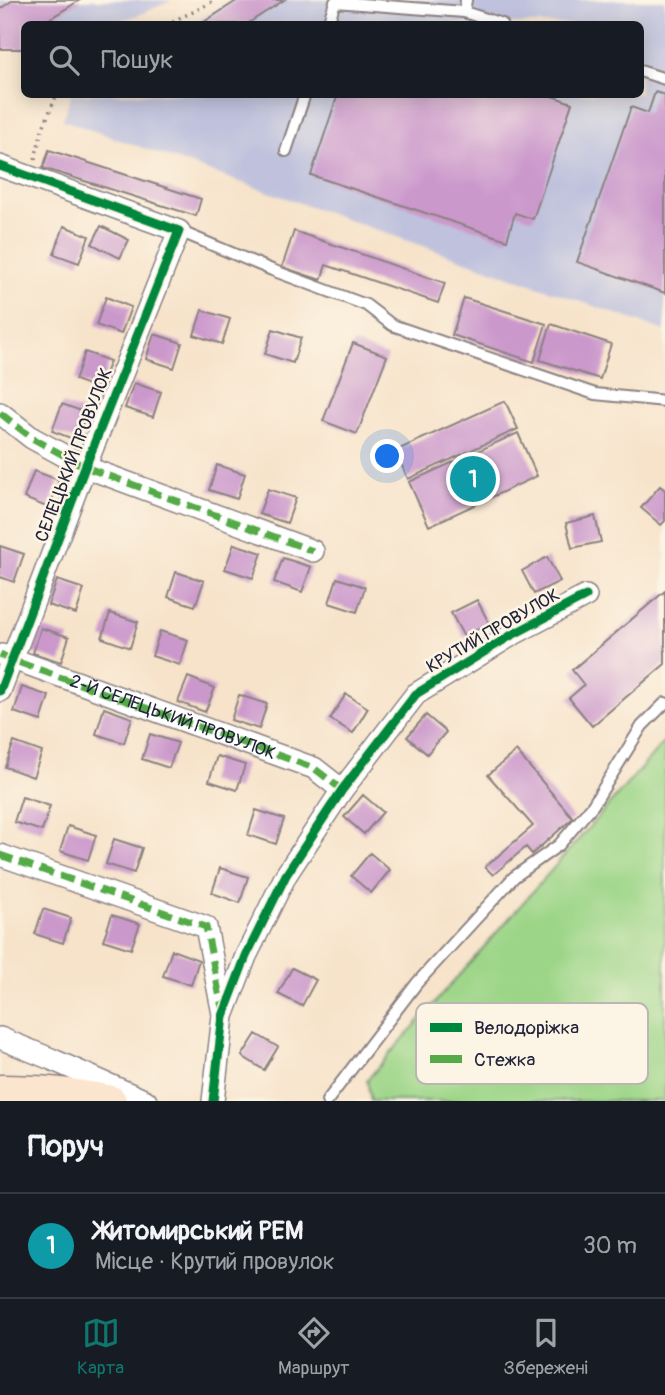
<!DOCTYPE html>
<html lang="uk">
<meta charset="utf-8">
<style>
body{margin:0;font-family:Pangolin,sans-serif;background:#242831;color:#f1f3f6}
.you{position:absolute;left:388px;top:457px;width:24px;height:24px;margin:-18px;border:5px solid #fff;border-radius:50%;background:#1a73e8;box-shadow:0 0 0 10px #1a73e833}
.badge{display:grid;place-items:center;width:46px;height:46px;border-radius:50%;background:#0f766e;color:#fff;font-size:23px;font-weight:700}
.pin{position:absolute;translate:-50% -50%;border:4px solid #fff;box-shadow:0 2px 7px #0006}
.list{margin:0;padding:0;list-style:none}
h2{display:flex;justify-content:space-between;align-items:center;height:91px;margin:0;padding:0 28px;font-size:30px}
h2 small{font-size:23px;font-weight:400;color:#9ea1a6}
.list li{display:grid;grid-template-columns:46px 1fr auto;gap:21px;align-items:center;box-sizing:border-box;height:105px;padding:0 28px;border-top:2px solid #363941}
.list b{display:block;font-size:26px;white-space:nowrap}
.list p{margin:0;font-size:23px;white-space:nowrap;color:#9ea1a6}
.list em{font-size:23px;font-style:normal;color:#9ea1a6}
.icon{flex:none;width:38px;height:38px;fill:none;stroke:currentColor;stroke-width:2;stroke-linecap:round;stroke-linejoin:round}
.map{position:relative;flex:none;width:665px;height:1101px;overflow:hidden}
.search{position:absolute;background:#171b24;box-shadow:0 4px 18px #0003;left:21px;right:21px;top:21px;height:77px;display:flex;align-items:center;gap:18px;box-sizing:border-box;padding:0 24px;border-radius:10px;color:#9ea1a6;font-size:26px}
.sheet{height:196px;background:#171b24}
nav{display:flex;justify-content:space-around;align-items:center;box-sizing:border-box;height:98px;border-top:2px solid #363941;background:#171b24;font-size:19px;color:#9ea1a6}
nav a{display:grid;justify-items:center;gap:4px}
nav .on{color:#0f766e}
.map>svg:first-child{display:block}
.industrial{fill:#c0c2dd}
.green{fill:#9cd587;stroke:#5f7c61;stroke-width:2}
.building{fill:#cb98cc}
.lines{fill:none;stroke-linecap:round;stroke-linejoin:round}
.lane-casing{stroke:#8c8282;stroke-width:14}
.street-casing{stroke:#8c8282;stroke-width:24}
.secondary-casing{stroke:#8c8282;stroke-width:33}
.path{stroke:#8c8282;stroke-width:3.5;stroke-dasharray:2 5;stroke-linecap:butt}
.lane{stroke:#fff;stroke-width:10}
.street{stroke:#fff;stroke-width:21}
.secondary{stroke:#fce5cf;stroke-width:30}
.quiet{stroke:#53aa46;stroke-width:7;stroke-dasharray:14 7;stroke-linecap:butt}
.cycleway-casing{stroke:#fcf5e5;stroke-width:13}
.cycleway{stroke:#00873e;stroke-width:9}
.labels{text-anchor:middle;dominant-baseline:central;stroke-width:5;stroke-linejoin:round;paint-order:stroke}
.street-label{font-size:18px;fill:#22223b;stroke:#fcf5e5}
.key{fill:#fcf5e5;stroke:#bbb6b2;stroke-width:2}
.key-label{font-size:19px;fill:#22223b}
</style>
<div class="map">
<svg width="665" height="1101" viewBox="0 0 665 1101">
<rect width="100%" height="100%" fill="#fcf5e5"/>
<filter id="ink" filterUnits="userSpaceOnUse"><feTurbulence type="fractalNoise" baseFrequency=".0143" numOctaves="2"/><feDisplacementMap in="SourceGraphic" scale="14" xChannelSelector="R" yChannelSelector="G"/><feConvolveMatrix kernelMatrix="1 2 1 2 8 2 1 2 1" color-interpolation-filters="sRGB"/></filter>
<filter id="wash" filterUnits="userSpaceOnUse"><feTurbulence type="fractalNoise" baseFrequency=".00686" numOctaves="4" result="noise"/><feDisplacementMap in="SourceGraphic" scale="28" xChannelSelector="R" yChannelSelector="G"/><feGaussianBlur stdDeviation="1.57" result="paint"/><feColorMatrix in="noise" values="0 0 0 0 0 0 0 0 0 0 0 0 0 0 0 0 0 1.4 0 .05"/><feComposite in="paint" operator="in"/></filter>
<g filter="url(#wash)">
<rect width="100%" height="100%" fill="#f7e3ca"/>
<!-- industrial -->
<path class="industrial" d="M0,0H172L144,13L110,24H24V49H0Z
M233,0H665V331L63,120L71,94H640V24H193Z"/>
<!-- green -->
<path class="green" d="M665,741V1101H371L367,1080Z"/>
<g id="blocks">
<!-- building -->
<path class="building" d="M13,0H80L41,24H24V49H0V9Z
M238,0H284L247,24H201Z
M655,92L665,95V293L577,262L631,107L648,113Z
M338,94H546L572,103L533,219L515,213L507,240L311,175Z
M49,150L201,199L196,216L43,168Z
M64,226L89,236L79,263L54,254Z
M101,226L129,240L120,258L92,244Z
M294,231L445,283L438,303L326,265L321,280L282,267Z
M106,297L131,307L121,334L96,325Z
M464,298L546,324L534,362L452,335Z
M202,310L230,319L222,344L194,335Z
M551,324L611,344L600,379L540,360Z
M273,329L301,338L293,363L265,354Z
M154,334L182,343L174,368L146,359Z
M353,343L387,356L357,434L323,421Z
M85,352L110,361L99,389L75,380Z
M134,383L161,392L153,417L125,408Z
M505,401L518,429L408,479L395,451Z
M62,404L87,413L76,440L52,431Z
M518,433L537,476L429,526L409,482Z
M217,465L245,474L237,499L209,490Z
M34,471L59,480L49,508L24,498Z
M660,486L665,490V521L661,525L641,508Z
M268,489L296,498L287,523L259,514Z
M595,516L601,542L572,548L566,523Z
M234,544L262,553L253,578L225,569Z
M0,546L24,554L14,582L0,577Z
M547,557L560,581L534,594L522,571Z
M283,558L311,567L302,592L274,582Z
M176,572L204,581L195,606L168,597Z
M337,578L365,587L357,612L329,603Z
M57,580L84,589L76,614L48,605Z
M665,591V664L592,726L569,698L584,685L572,670Z
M477,600L489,623L464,637L451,613Z
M110,613L138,622L130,648L102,638Z
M41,628L69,637L61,662L33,653Z
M160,631L188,640L180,665L152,656Z
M188,677L215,688L205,712L178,702Z
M22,687L49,696L41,721L14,712Z
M346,694L368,708L353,733L330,719Z
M239,695L267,704L259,729L231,720Z
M104,708L132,718L124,743L96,734Z
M426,715L446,732L427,754L407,737Z
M150,734L178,743L169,768L142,759Z
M14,742L42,752L33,777L5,767Z
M516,751L573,818L532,854L526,847L493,875L485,867L533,826L488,775Z
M217,756L245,765L237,790L209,781Z
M363,795L383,812L364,834L344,817Z
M22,797L50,806L42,831L14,822Z
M256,810L284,819L276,844L248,835Z
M68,826L96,835L88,860L60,851Z
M114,839L142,848L134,873L106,864Z
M370,853L390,870L371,893L351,876Z
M220,868L248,877L240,903L212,893Z
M43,909L71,918L63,943L35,934Z
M112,915L140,924L131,949L103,940Z
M172,950L199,960L191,985L163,976Z
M292,968L316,980L302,1006L278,994Z
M256,1034L278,1047L264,1070L242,1056Z"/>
</g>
</g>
<g filter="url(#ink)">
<use href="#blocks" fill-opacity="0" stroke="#8c8282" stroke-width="2"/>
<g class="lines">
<!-- lane casing -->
<g class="lane-casing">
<path id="lane" d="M466,0L464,12L502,24
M328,24L335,2L464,12
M640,71L665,79
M286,151L305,94
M179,231L272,270L366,305L392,325L595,394L665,401
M327,1101L417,983L514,877L559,845L593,805L642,726L665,703"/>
</g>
<!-- street casing -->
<g class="street-casing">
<g id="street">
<path d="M0,166L179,231L85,467L0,691"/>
<path d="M0,413L32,438L85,467L313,551"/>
<path id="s1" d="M2,655L314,768L342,790"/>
<path d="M0,855L206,927L223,1014"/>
<path d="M0,1038L51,1059L146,1101"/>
<path d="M213,1101L223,1016L246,956L286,875L342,790L416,694L510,636L586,596"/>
</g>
</g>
<!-- secondary casing -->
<g class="secondary-casing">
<path id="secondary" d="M0,1090C37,1090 74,1093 111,1101"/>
</g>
<!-- path -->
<path class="path" d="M166,24L195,11L215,0
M35,159L42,130L57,94"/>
<!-- lane -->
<use href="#lane" class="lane"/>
<!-- street -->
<use href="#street" class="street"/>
<!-- secondary -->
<use href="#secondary" class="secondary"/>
<!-- quiet -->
<path class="quiet" d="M0,413L32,438L85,467L313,551
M0,654L12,660L314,768L342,790
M0,855L206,927L223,1013"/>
<!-- cycleway casing -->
<g class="cycleway-casing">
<path id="cycleway" d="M0,166L179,231L85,467L0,691
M213,1101L223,1016L246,956L286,875L342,790L416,694L510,636L586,596"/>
</g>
<!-- cycleway -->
<use href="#cycleway" class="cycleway"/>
</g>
</g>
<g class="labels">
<!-- street labels -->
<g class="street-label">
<text transform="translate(74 455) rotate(-69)">СЕЛЕЦЬКИЙ ПРОВУЛОК</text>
<text transform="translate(493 631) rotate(-30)">КРУТИЙ ПРОВУЛОК</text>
<text stroke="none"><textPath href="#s1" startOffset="182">2-Й СЕЛЕЦЬКИЙ ПРОВУЛОК</textPath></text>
</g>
</g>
<!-- legend -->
<rect x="416" y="1003" width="232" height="81" rx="10" class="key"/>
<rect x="430" y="1023" width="32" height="9" fill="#00873e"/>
<rect x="430" y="1055" width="32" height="8" fill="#53aa46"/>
<g class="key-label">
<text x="474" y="1034">Велодоріжка</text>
<text x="474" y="1066">Стежка</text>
</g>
</svg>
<div class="you"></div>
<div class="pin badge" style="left:473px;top:479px;background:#0f9aa8">1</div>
<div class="search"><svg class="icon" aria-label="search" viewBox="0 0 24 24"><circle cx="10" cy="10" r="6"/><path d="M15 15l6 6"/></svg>Пошук</div>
</div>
<section class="sheet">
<h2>Поруч<small></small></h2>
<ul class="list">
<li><span class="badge" style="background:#0f9aa8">1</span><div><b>Житомирський РЕМ</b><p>Місце · Крутий провулок</p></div><em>30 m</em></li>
</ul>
</section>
<nav>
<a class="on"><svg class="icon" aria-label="map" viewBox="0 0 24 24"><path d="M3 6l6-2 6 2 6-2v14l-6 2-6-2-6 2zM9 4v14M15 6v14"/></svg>Карта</a>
<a><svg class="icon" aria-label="directions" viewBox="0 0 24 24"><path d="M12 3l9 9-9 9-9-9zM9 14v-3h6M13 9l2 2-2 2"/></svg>Маршрут</a>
<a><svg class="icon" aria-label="saved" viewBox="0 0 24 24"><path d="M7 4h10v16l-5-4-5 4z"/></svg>Збережені</a>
</nav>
